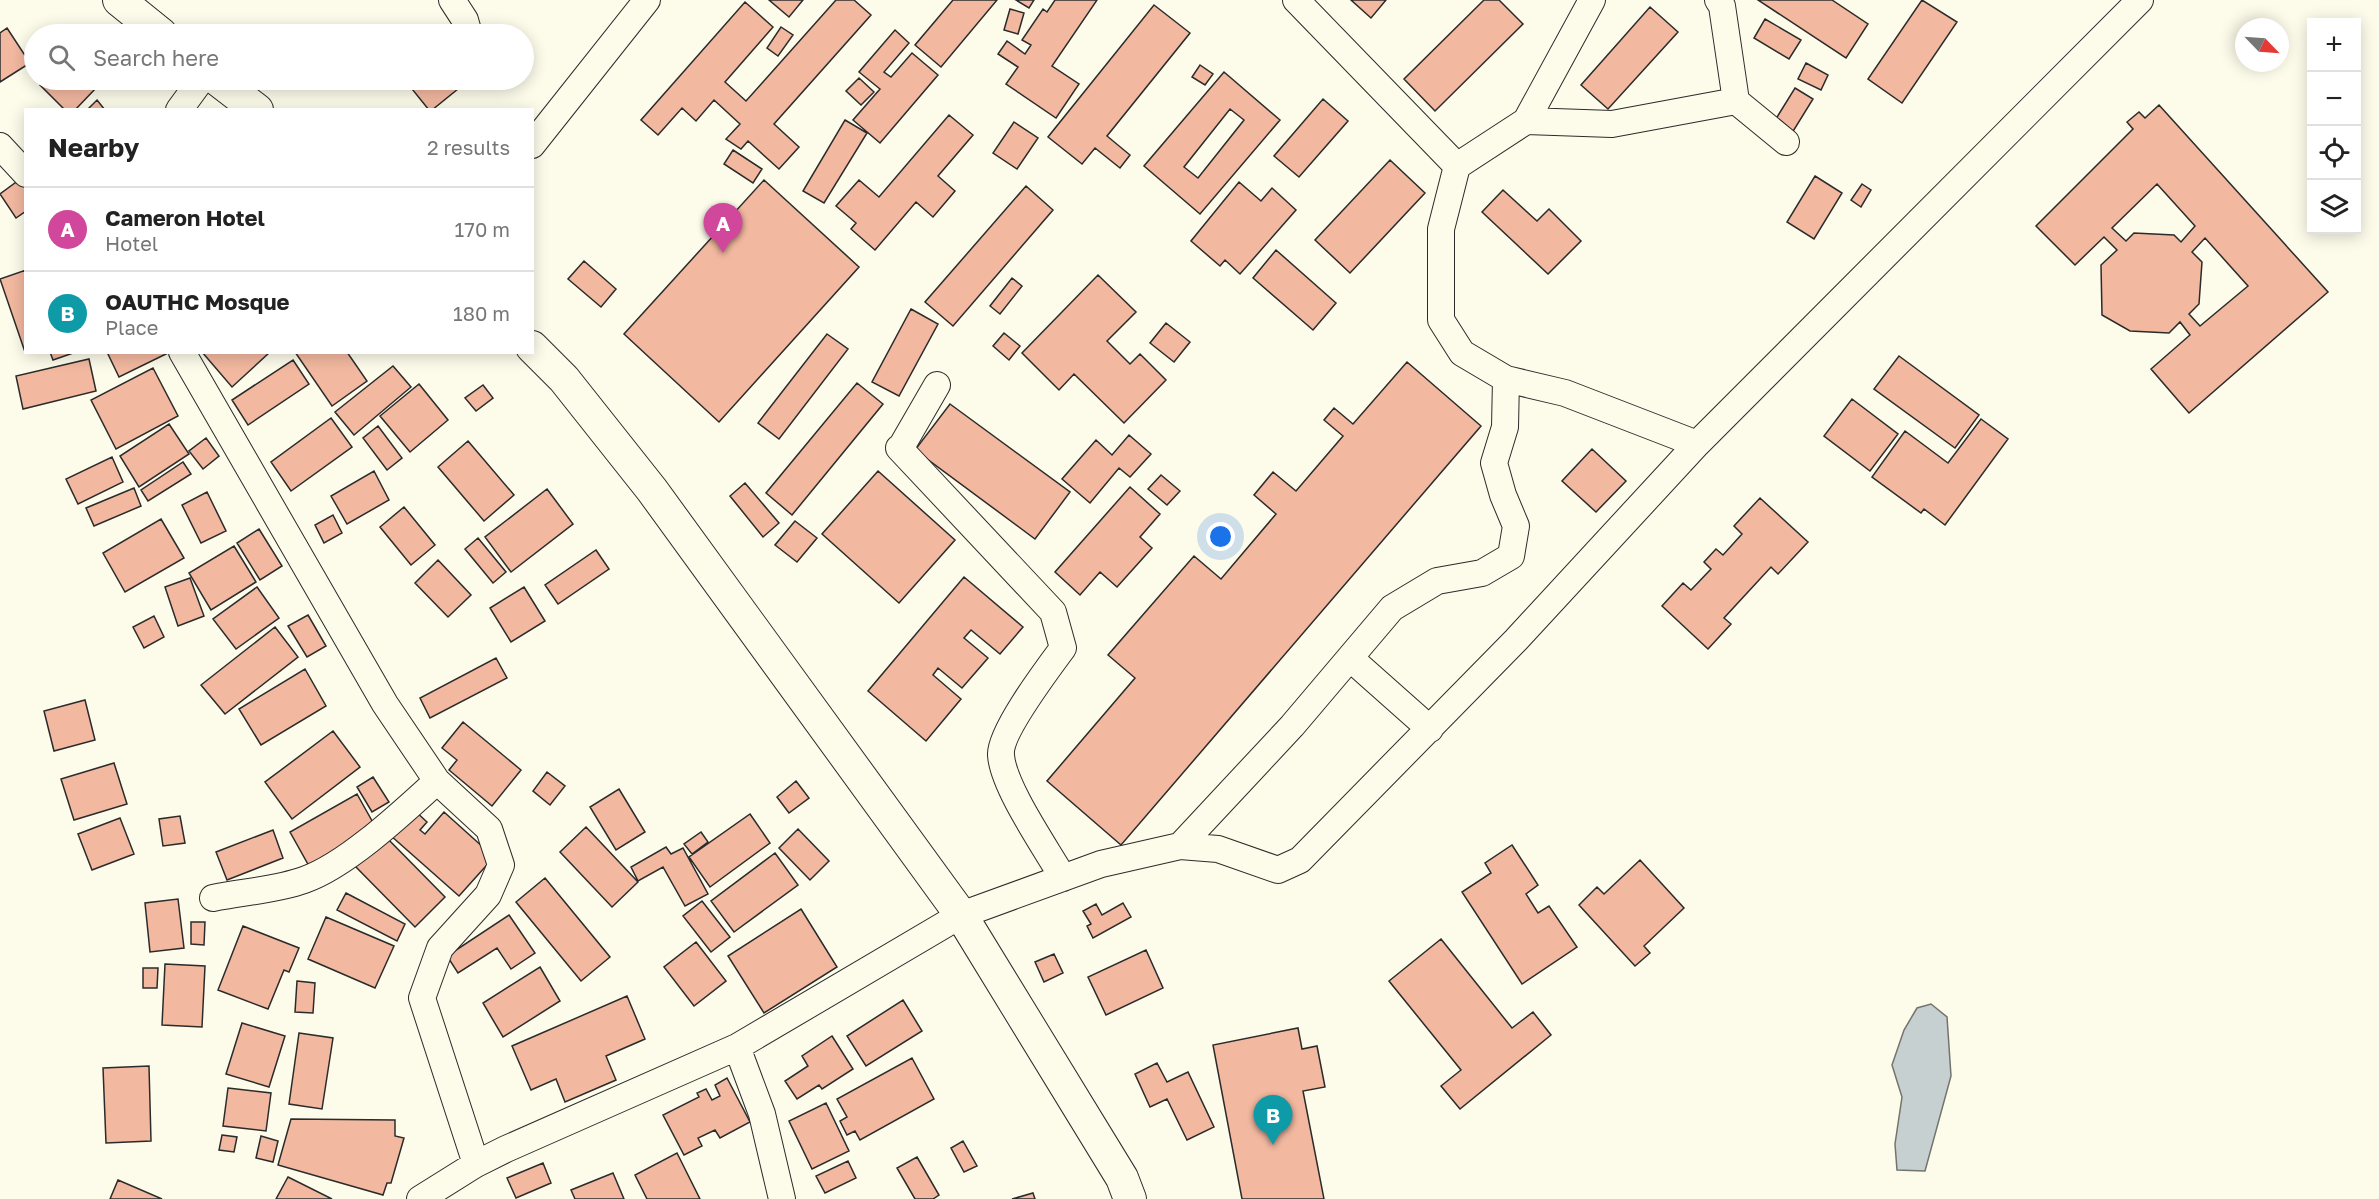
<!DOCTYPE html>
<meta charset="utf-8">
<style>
body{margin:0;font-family:"Golos Text",sans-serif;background:#f2f2f2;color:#222}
.controls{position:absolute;right:18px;top:18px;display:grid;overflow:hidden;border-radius:0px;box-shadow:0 3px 15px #0003}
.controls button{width:54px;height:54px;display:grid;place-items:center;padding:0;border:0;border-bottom:2px solid #e0e0e0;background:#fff;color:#222;font:30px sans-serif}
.compass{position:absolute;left:2235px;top:18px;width:54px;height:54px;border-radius:50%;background:#fff;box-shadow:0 3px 15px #0003;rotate:115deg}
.you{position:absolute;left:1221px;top:537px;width:21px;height:21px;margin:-15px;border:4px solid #fff;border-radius:50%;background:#1a73e8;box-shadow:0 0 0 9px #1a73e833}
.badge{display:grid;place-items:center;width:39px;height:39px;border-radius:50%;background:#c62828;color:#fff;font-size:20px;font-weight:700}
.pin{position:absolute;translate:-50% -50px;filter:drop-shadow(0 2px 3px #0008)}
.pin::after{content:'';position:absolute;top:32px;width:21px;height:18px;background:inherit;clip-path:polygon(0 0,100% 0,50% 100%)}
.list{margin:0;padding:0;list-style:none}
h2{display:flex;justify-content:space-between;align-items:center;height:78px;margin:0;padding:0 24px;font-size:26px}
h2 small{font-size:20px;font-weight:400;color:#767676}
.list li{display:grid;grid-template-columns:39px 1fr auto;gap:18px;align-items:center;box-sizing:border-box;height:84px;padding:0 24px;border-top:2px solid #e0e0e0}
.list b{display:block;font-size:22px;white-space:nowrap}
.list p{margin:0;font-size:20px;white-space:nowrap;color:#767676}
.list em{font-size:20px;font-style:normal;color:#767676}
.icon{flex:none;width:33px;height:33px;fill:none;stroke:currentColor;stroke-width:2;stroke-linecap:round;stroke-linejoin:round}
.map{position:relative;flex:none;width:2379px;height:1199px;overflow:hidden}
.search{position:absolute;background:#fff;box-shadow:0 3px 15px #0003;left:24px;top:24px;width:510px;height:66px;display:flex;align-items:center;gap:15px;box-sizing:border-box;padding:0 21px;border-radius:33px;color:#767676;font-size:22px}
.panel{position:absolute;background:#fff;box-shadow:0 3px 15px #0003;left:24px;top:108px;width:510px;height:246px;border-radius:0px}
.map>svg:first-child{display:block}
.water{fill:#c7d0d0;stroke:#74746e;stroke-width:1.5}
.building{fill:#f2b8a0;stroke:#2b2b2b;stroke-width:1.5;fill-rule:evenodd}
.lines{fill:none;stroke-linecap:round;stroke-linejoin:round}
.minor-casing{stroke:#2b2b2b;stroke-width:28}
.major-casing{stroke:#2b2b2b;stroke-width:34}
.minor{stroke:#fdfbea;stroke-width:26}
.major{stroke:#fdfbea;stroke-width:32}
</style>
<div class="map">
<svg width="2379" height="1199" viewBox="0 0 2379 1199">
<rect width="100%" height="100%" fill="#fdfbea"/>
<!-- water -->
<path class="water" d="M1931,1004L1947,1017L1951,1076L1925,1171L1897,1170L1895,1144L1902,1097L1892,1065L1904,1030L1917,1008Z"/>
<!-- building -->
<path class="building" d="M769,0H803L789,17Z
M836,0H854L871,15L774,124L799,147L779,169L748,141L741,149L726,139L740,124L714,100L696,121L682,108L658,135L641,120L745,2L773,27L725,82L746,101Z
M953,0H997L941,67L915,45Z
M1016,0H1034L1029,8Z
M1055,0H1097L1052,66L1079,84L1056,118L1006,84L1018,67L998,54L1007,41L1025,54L1031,45L1022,40L1043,9L1047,12Z
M1351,0H1386L1371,18Z
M1484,0H1499L1523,24L1435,111L1404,79Z
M1758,0H1832L1868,24L1846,58Z
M1922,0L1957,22L1902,103L1868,79Z
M1154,5L1190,33L1107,136L1130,155L1120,168L1095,148L1082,164L1048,137Z
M1650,7L1678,32L1608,109L1581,85Z
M1010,9L1024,13L1018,34L1004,30Z
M1765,19L1801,40L1789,59L1754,38Z
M781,27L793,35L778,56L767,48Z
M7,28L30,63L0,82V33Z
M895,30L909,43L884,72L891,77L912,53L938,75L880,143L853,120L880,89L859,72Z
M1806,63L1828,75L1821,90L1798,79Z
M1200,65L1213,74L1205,85L1192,77Z
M1224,72L1280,120L1200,214L1144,166ZM1230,109L1244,120L1198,178L1184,167Z
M859,78L874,92L861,105L846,91Z
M46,80H88L96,88L75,110H65L40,85Z
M424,80H469L432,110H429L412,89Z
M1795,88L1813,99L1792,133L1774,122Z
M1323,99L1348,121L1299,177L1274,156Z
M97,100L105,110H87Z
M2159,105L2328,292L2189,413L2151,369L2190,335L2180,322L2169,333L2130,331L2102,315L2101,265L2117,250L2104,237L2075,265L2036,226L2133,129L2127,122L2139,112L2145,118ZM2157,184L2195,226L2181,242L2174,235L2134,233L2126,241L2112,228ZM2205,238L2248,286L2200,326L2189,314L2199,304L2202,262L2192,252Z
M949,115L973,135L938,176L955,191L933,217L916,202L875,250L851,229L856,223L836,206L859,180L879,197Z
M845,120L867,133L824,203L803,191Z
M1014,122L1038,138L1017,169L993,153Z
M733,150L762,169L753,183L724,164Z
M1390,160L1425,193L1350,273L1315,240Z
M1815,176L1842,193L1814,239L1787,222Z
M19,180L26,188V211L16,218L0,194Z
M764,180L859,267L719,422L624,334Z
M1239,182L1261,201L1272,188L1296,210L1240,274L1225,260L1220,266L1191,241Z
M1862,184L1871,190L1861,207L1851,200Z
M1026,186L1053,210L953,326L925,302Z
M1503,190L1537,221L1549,209L1581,241L1548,274L1482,212Z
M1276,250L1336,303L1313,330L1253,278Z
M584,261L616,289L601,307L568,279Z
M26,270V352H25L0,279Z
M1098,275L1136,312L1107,341L1130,364L1140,354L1166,380L1124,423L1074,374L1059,390L1022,353Z
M1012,278L1022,286L1000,314L990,306Z
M911,309L938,324L899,396L872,382Z
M1166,323L1190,342L1174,362L1150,343Z
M1004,333L1020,346L1009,360L993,346Z
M827,334L848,349L779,439L758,423Z
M50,352H76L53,360Z
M107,352H170L119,377Z
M202,352H270L232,387Z
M295,352H347L367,381L332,406Z
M1899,356L1979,415L1955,448L1874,389Z
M89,359L96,391L23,409L16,376Z
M293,360L309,384L248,425L232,400Z
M1407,362L1481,426L1121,845L1047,781L1135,678L1108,655L1194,556L1221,579L1276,514L1254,495L1273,472L1296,491L1343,436L1324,420L1334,408L1353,424Z
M393,366L411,387L354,435L335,412Z
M153,368L178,416L116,449L91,400Z
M857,383L883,404L792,515L766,493Z
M419,384L448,420L410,452L380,416Z
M483,385L493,398L476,411L465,398Z
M1852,399L1898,434L1870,471L1824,436Z
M950,404L1070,492L1035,539L915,450Z
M331,418L352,447L291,491L271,462Z
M1981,419L2008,439L1945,525L1924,509L1921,513L1872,477L1905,431L1948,463Z
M169,424L189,454L139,487L120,456Z
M378,426L402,458L387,470L363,438Z
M1129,435L1151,454L1130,477L1119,468L1090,503L1062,479L1096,440L1112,455Z
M206,438L219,456L203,469L189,451Z
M468,441L514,495L484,521L438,467Z
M1592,449L1626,481L1596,512L1562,481Z
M112,457L123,482L78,504L66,479Z
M183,462L191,474L148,501L141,490Z
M374,471L389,500L347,524L331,496Z
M878,471L955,540L899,603L822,534Z
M1161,475L1180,491L1167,505L1148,489Z
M745,483L779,523L763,537L730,496Z
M1130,487L1160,514L1140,537L1152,548L1117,587L1100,572L1080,595L1055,572Z
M134,488L141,506L94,526L86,508Z
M547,489L573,524L511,572L485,537Z
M207,492L226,531L201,543L182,505Z
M1760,498L1808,542L1778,574L1771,567L1724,618L1731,624L1708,649L1662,606L1683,583L1691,590L1711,569L1704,562L1716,549L1723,555L1742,534L1734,526Z
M404,507L435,545L411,565L380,527Z
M333,515L342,533L324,543L315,525Z
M161,519L184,558L125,592L103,553Z
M795,521L817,538L797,562L775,545Z
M259,529L282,566L260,580L237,543Z
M478,538L506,572L493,583L465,549Z
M234,546L256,582L211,610L189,573Z
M596,550L609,569L558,604L545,585Z
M438,560L471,595L448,617L415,583Z
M964,577L1023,627L1000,654L971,630L964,638L988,658L962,688L938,668L933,675L961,699L926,741L868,691Z
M190,578L204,616L178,626L165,587Z
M257,587L279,618L236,649L213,619Z
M524,587L545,621L511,642L490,608Z
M308,615L326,646L307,657L288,626Z
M154,616L164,637L144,648L133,627Z
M275,627L298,657L225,714L201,685Z
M496,658L507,678L430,718L420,698Z
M305,669L326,706L261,745L239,709Z
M85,700L95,740L54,751L44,711Z
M463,722L521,770L492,806L449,770L457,760L442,748Z
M333,731L360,767L292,819L265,782Z
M114,763L127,804L74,820L61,779Z
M547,772L565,786L550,805L533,791Z
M373,777L389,802L372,812L357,787Z
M796,781L809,798L789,813L777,797Z
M619,789L645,832L616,850L590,807Z
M357,794L376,828L309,866L290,832Z
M413,809L427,822L420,830L425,834L444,812L494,857L459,896L390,835Z
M750,814L770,843L710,887L689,857Z
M180,816L185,843L163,846L159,819Z
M120,818L134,854L92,870L78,834Z
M586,827L638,882L612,907L560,852Z
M798,829L829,861L810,880L779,848Z
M273,830L283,858L227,880L216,852Z
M701,832L708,842L692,854L684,844Z
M384,835L445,897L415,927L354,865Z
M1512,845L1538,885L1526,894L1538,913L1549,906L1577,947L1522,984L1462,892L1491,873L1485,863Z
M666,847L671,854L683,848L708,894L685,906L663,867L638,881L631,867Z
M775,853L798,885L734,932L711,901Z
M1640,860L1684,908L1644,946L1650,953L1635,966L1579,905L1597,887L1604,894Z
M545,878L610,957L581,981L516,902Z
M346,893L405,924L397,941L337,910Z
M178,899L184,948L150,952L145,903Z
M702,901L730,937L711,952L683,916Z
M1123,903L1131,917L1093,938L1087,926L1091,924L1083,911L1096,904L1102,915Z
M801,909L837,967L764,1013L728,956Z
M509,915L535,953L511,969L497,948L458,973L447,956Z
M326,917L394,946L375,988L308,959Z
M191,922H205L204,945L191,944Z
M243,926L299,948L289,972L284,970L268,1009L218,990Z
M1441,939L1512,1028L1533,1012L1551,1035L1460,1109L1441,1086L1461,1070L1389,981Z
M696,942L726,981L694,1006L664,967Z
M1146,950L1163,988L1106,1015L1088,977Z
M1054,954L1063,973L1044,982L1035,962Z
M165,964L205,966L202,1027L162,1025Z
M540,967L560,1001L503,1037L483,1003Z
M143,968H158L157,988H143Z
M297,981L315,983L313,1013L295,1012Z
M627,996L645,1039L606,1056L616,1080L565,1102L556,1079L531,1090L512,1046Z
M903,1000L922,1031L866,1066L847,1036Z
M242,1023L285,1036L269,1087L226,1074Z
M1298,1028L1302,1049L1317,1046L1325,1087L1303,1091L1324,1199H1242L1213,1045Z
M299,1033L333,1038L322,1109L289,1104Z
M832,1036L853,1069L822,1089L819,1085L797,1099L785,1081L808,1066L802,1056Z
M912,1058L934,1099L860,1140L855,1131L847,1135L840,1121L847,1117L837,1099Z
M1157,1063L1167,1082L1188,1072L1214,1127L1187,1140L1167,1099L1150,1107L1135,1074Z
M149,1066L151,1141L106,1143L103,1068Z
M727,1078L750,1122L720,1138L715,1130L698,1138L702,1146L684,1155L663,1115L699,1097L697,1093L706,1089L712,1100L720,1096L715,1085Z
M228,1088L271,1093L266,1131L223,1126Z
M826,1103L849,1151L812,1169L789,1121Z
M291,1119L395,1120V1136L404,1138L391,1183H387L383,1195L278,1165Z
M222,1135L237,1137L234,1152L219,1150Z
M261,1136L278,1141L273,1162L256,1158Z
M963,1141L977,1166L964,1172L951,1148Z
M677,1153L700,1199H647L635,1175Z
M917,1157L939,1195L933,1199H915L897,1168Z
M848,1161L856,1178L825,1193L816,1176Z
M543,1163L551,1183L516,1198L507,1178Z
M613,1173L624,1199H575L571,1190Z
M288,1177L332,1199H276Z
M118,1180L162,1199H110Z
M1033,1193L1035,1199H1012Z"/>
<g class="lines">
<!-- minor casing -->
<g class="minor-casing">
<path id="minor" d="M452,0L465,20L469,34
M1296,0L1457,166
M1592,0L1526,121L1457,166L1441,229V320L1462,353L1506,379L1565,393L1697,444
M1718,0L1722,6L1736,101L1786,142
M179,110L201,80
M1526,121L1612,124L1736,101
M532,145L647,0
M0,146L26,174
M182,352L385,704L437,781L489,829L501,865L488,895L440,948L422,998L476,1164
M899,448L1053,612L1063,648C1049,667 999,733 1001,755C1003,787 1046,848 1063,878
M900,449L937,385
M1350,658L1430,729
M1180,846L1292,726L1392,608L1437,581L1482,573L1511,556L1516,526L1503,495L1494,463L1505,427L1506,379
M213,898C242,892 276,890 304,880C347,865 403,812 437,781
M737,1047L762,1114L782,1199
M420,1199L476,1164L506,1149L737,1047L961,915L1101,864L1180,846L1218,849L1278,870L1300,860L1516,640L1697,444L2140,0"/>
</g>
<!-- major casing -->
<g class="major-casing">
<path id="major" d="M119,0L161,34
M218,80L257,110
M532,347L564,379L652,490L961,915L1122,1178L1130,1199"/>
</g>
<!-- minor -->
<use href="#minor" class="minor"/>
<!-- major -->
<use href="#major" class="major"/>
</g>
</svg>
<div class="controls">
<button>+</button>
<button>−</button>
<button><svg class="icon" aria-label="locate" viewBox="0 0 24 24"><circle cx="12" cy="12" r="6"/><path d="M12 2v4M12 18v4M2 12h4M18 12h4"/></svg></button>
<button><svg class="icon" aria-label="layers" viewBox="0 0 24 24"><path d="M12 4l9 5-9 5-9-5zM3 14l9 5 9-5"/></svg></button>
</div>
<svg class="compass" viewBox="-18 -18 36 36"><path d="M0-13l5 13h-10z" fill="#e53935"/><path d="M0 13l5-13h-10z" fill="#767676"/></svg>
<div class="you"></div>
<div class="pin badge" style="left:723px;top:253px;background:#d1479c">A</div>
<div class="pin badge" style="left:1273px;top:1145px;background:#0f9aa8">B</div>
<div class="search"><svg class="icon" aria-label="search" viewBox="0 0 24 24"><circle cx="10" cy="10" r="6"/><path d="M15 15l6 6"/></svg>Search here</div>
<section class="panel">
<h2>Nearby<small>2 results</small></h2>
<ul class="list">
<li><span class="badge" style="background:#d1479c">A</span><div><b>Cameron Hotel</b><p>Hotel</p></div><em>170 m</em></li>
<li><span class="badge" style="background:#0f9aa8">B</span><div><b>OAUTHC Mosque</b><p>Place</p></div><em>180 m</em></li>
</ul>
</section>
</div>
